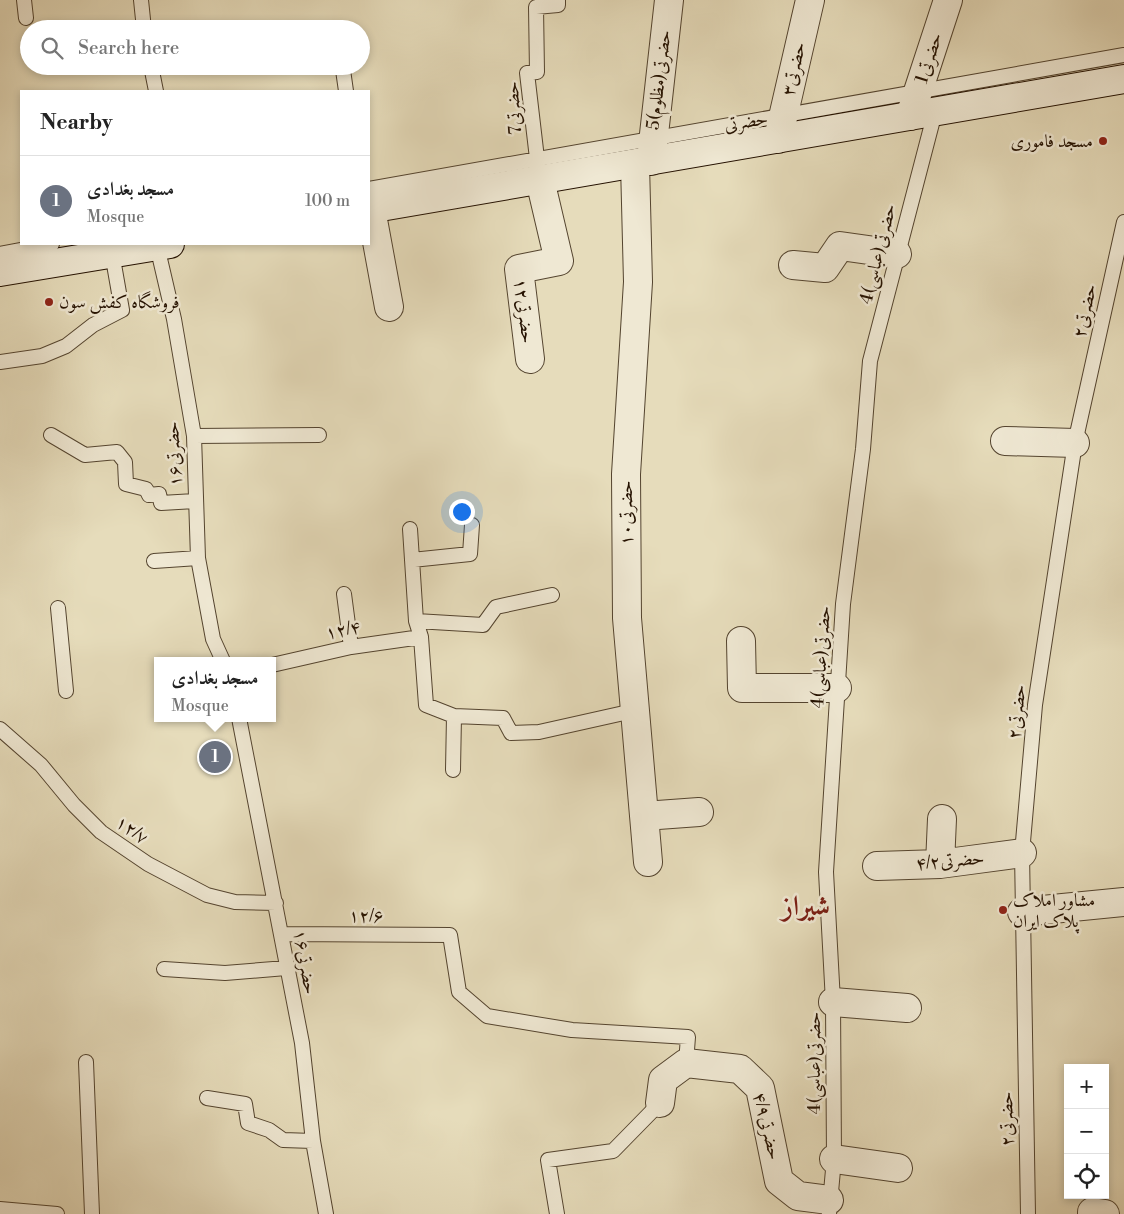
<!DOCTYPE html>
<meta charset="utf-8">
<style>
body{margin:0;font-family:"Libre Bodoni",Amiri,serif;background:#f2f2f2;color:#222}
.controls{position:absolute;right:15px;bottom:15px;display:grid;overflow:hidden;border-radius:0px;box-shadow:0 2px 8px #0003}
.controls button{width:45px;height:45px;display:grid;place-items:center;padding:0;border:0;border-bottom:1px solid #e0e0e0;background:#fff;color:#222;font:25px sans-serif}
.you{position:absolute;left:461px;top:511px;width:18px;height:18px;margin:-12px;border:4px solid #fff;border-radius:50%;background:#1a73e8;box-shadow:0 0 0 8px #1a73e833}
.badge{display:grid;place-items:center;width:32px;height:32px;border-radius:50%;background:#8f2418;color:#fff;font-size:16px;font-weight:700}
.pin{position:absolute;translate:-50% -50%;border:2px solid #fff;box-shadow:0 1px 5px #0006}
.popup{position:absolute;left:154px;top:657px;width:122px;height:65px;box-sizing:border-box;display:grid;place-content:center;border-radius:0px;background:#fff;filter:drop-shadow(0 1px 4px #0005);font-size:16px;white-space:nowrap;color:#767676}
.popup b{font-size:19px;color:#222}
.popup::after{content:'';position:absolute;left:50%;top:100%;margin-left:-10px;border:10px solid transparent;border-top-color:#fff}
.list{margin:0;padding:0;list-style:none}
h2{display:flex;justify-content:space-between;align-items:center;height:65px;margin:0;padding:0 20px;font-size:21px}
h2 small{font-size:16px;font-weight:400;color:#767676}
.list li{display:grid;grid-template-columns:32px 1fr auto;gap:15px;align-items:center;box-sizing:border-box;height:90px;padding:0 20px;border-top:1px solid #e0e0e0}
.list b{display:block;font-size:19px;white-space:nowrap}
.list p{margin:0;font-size:16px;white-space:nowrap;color:#767676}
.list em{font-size:16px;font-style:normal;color:#767676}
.icon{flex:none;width:28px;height:28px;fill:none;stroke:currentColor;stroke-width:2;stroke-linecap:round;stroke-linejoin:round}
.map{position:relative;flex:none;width:1124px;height:1214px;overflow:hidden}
.search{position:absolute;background:#fff;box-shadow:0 2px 8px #0003;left:20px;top:20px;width:350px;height:55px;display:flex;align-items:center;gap:12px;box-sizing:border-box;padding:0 18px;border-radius:28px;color:#767676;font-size:19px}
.panel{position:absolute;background:#fff;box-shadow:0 2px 8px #0003;left:20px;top:90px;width:350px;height:155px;border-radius:0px}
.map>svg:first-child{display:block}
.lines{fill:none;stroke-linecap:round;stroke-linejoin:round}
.lane-casing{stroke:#54442f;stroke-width:16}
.street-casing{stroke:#54442f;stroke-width:30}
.secondary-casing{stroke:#241100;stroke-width:30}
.lane{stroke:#efe8d3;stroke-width:14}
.street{stroke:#efe8d3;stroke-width:28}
.secondary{stroke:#efe8d3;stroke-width:28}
.poi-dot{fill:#8f2418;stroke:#efe8d3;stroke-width:2}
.labels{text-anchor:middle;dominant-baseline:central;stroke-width:5;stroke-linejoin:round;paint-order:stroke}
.street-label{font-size:18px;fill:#241100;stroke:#efe8d3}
.poi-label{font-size:18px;fill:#241100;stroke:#efe8d3;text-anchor:start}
.town-label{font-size:28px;font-weight:bold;fill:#7a1f14;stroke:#efe8d3}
</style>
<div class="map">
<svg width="1124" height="1214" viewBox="0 0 1124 1214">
<rect width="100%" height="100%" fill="#e6dcbb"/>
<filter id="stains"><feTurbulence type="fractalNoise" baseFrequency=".004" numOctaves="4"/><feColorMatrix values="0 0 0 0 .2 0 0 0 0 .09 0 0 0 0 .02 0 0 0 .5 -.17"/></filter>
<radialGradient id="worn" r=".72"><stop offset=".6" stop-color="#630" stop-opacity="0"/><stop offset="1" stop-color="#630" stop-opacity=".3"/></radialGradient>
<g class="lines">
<!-- lane casing -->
<g class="lane-casing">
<path id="lane" d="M24,0L26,18
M141,0L144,29
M151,66L156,91
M343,70L346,91
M538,167L527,73L537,72L536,7L558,5V0
M369,189L1124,55
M157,246L174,319L194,436L198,558L213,639L223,661
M0,254L52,244
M0,362L42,356L66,346L93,325L122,310L112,253
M51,435L85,455L117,452L125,462L126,484L146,489L149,495L159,494L161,503L195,501
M194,436L319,435
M410,529L416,621L421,637L426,705L454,716L503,718L511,733L539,732L633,711
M412,560L470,554L472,525
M154,561L198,558
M344,594L351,647
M58,608L66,691
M416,621L483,625L496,607L552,595
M272,665L351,647L421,637
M239,718L302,1043L313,1141L326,1214
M0,729L41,765L74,805L101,832L148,864L207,895L235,902L276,903
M453,770L454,716
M281,934L450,935L459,992L487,1016L572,1030L688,1037L686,1063
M164,969L225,973L286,968
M86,1062L92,1214
M207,1098L245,1104L248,1123L269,1130L283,1140L313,1141
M0,1209L57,1214
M557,1214L548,1160L613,1151L660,1103
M829,1214L834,1159L833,1002L826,872L843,604L863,449L870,361L935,112
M1028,1214L1022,853L1035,705L1075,443L1124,222"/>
</g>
<!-- street casing -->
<g class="street-casing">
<path id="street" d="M910,116L948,0
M778,139L810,0
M651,161L669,0
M635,164L638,282L626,474L627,618L648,862
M371,209L389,307
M793,265L825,268L840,246L897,254
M530,359L519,269L559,261L540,180
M1005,441L1075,443
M741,641L742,688H837
M644,816L699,812
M940,864L942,819
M877,866L940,864L1022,853
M1022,912L1124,902
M833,1002L907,1008
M660,1103L663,1080L686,1063L740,1069L760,1088L779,1181L798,1196L829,1200
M834,1159L898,1168
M1092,1214V1212L1105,1214"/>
</g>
<!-- secondary casing -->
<g class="secondary-casing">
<path id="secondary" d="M369,209L1124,79
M0,272L170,244"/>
</g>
<!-- lane -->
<use href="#lane" class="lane"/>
<!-- street -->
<use href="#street" class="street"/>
<!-- secondary -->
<use href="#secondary" class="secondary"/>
</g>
<!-- markers -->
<g class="poi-dot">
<circle cx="1103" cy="141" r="5"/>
<circle cx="49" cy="302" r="5"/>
<circle cx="1003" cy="910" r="5"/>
</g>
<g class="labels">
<!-- street labels -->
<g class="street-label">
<text transform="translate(929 58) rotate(-72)">1حضرتی</text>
<text transform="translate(794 69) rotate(-77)">حضرتی۳</text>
<text transform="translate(659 80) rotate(-83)">5حضرتی(مظلوم)</text>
<text transform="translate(514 108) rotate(-94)">7حضرتی</text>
<text transform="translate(746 122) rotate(-10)">حضرتی</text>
<text transform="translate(878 254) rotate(-76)">4حضرتی(عباسی)</text>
<text transform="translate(524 311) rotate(83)">حضرتی۱۲</text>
<text transform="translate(1085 311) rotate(-77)">حضرتی۲</text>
<text transform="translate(174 454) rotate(-93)">حضرتی۱۶</text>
<text transform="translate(626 513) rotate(-90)">حضرتی۱۰</text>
<text transform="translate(343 630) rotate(-11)">۱۲/۴</text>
<text transform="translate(821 657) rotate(-86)">4حضرتی(عباسی)</text>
<text transform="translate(1017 712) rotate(-84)">حضرتی۲</text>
<text transform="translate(132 830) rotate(35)">۱۲/۷</text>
<text transform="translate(950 861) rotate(-5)">حضرتی۴/۲</text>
<text transform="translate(366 916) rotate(1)">۱۲/۶</text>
<text transform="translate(305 962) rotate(80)">حضرتی۱۶</text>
<text transform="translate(814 1063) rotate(-90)">4حضرتی(عباسی)</text>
<text transform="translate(1007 1119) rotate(-91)">حضرتی۲</text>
<text transform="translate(767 1126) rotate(76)">حضرتی۴/۹</text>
</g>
<!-- poi labels -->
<g class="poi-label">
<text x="1093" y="141" text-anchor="end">مسجد فاموری</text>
<text x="59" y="302">فروشگاه کفش سون</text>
<text x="1013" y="900">مشاور املاک<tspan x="1013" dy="21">پلاک ایران</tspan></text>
</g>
<!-- town labels -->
<g class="town-label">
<text x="806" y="906">شیراز</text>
</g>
</g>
<rect width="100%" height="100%" filter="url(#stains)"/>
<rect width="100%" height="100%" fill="url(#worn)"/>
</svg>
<div class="controls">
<button>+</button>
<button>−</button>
<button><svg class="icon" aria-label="locate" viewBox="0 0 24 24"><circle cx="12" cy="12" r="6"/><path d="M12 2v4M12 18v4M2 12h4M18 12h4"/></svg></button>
</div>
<div class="you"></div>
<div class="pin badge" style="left:215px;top:757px;background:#6b7280">1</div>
<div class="popup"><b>مسجد بغدادی</b>Mosque</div>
<div class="search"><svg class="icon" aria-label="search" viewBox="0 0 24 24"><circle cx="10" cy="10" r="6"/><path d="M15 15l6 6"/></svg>Search here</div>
<section class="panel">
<h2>Nearby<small></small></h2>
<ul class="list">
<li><span class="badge" style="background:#6b7280">1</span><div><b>مسجد بغدادی</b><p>Mosque</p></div><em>100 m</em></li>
</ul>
</section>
</div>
